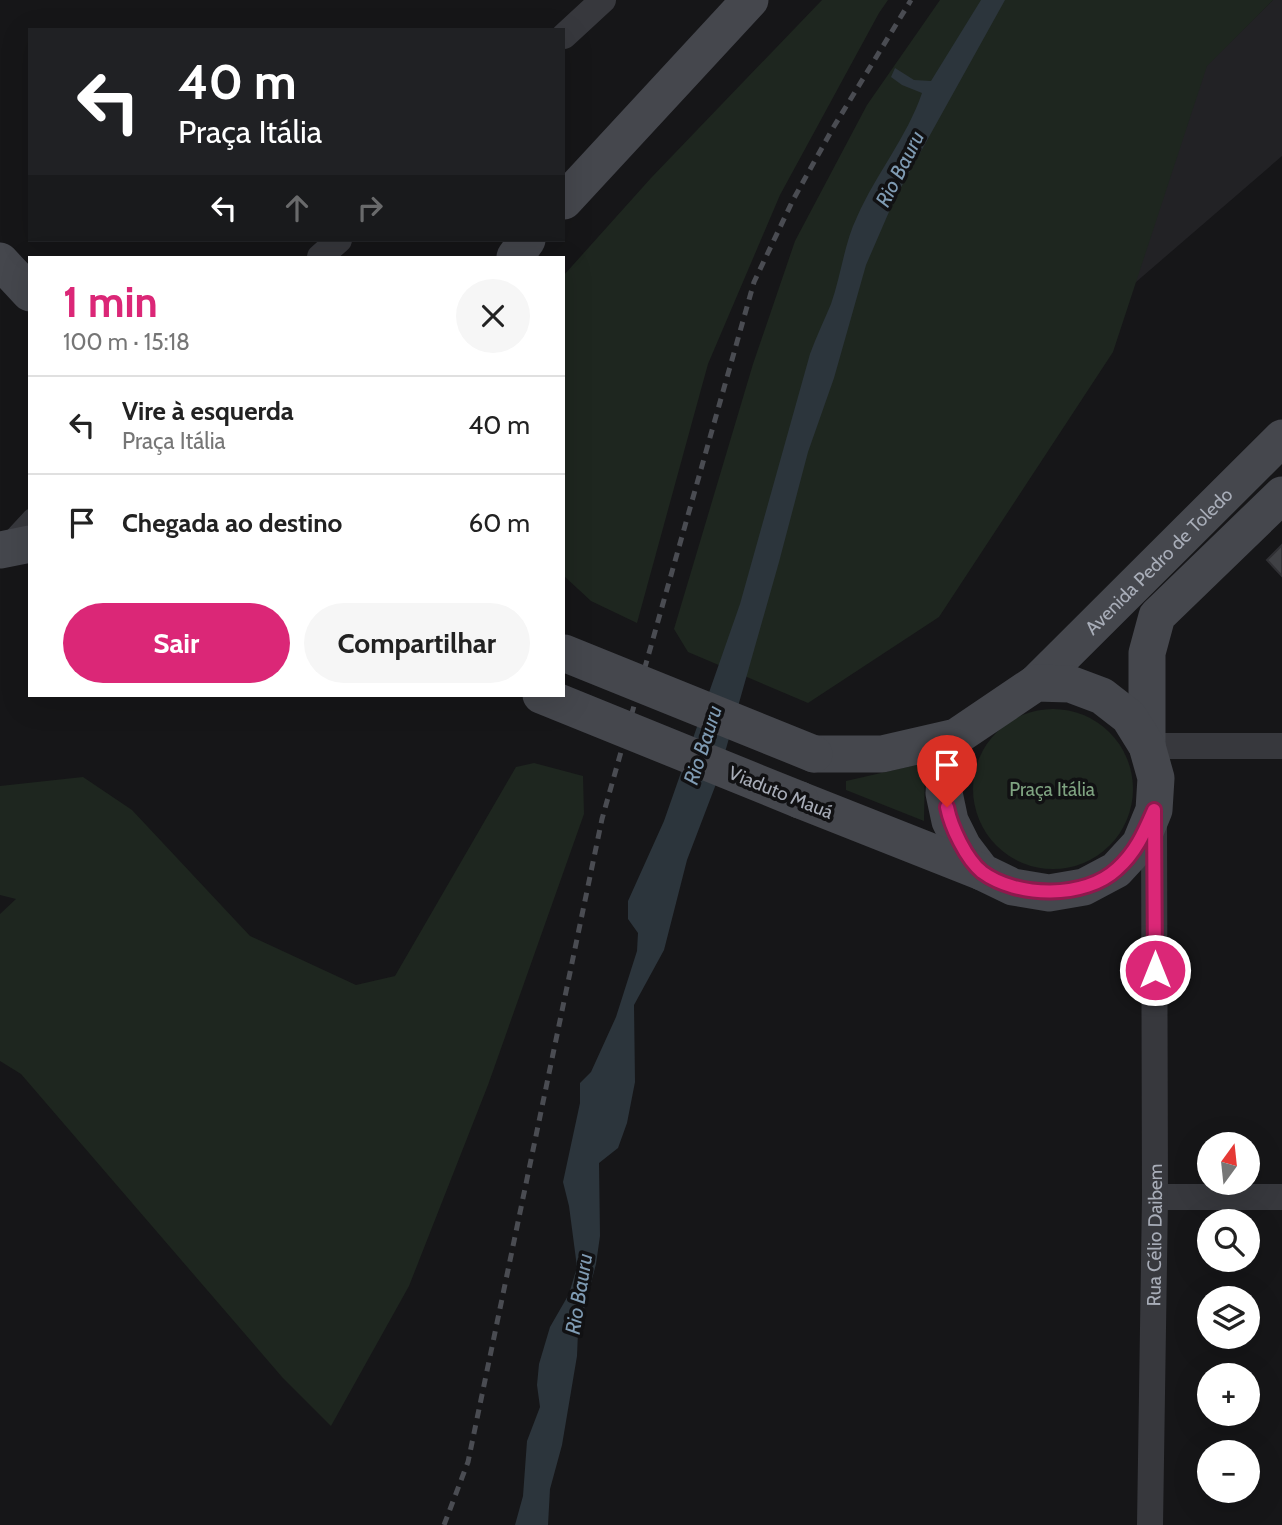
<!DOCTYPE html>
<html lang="pt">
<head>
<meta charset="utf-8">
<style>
	:root { --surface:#fff; --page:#f6f6f6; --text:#222; --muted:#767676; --line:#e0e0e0; --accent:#db2777 }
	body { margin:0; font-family:Cabin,sans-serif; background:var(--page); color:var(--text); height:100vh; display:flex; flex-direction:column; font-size:26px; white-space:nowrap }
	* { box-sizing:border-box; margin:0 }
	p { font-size:23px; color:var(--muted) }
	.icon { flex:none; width:38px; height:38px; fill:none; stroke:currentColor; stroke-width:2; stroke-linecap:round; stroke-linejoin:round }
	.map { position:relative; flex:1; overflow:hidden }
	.side { position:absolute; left:28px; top:256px; width:537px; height:441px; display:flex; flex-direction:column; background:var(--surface); border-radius:0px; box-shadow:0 7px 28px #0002 }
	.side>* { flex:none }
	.hud { position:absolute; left:28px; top:28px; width:537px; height:214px; border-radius:0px; box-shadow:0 7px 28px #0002; background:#202124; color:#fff; overflow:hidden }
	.needle { width:46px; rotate:15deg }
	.controls { position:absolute; left:1197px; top:1132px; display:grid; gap:14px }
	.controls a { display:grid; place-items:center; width:63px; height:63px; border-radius:50%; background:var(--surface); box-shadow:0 7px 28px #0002; font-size:35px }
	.pin { position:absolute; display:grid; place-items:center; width:60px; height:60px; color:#fff; margin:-72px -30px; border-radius:50% 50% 50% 0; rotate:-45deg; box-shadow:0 0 7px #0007 }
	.pin .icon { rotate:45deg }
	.me { position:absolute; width:77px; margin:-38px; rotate:0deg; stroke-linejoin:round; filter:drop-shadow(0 0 5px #0008) }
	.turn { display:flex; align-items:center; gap:24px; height:147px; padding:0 35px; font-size:32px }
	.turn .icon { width:91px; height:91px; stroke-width:2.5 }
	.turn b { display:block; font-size:49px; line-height:60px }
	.lanes { display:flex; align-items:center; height:66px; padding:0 35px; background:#0003; justify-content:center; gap:35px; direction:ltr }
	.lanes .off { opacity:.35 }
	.round { display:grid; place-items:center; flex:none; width:74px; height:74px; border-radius:37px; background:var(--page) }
	.overview { display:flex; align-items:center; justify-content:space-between; height:119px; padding:0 35px }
	h1 { font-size:42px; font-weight:800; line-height:52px; color:var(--accent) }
	.button { display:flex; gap:14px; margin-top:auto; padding:14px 35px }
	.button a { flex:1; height:80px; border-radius:42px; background:var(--accent); color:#fff; font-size:28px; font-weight:800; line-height:80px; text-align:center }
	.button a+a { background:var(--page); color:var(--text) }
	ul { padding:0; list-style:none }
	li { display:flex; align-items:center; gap:21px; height:98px; padding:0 35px; border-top:2px solid var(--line) }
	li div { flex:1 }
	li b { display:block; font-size:26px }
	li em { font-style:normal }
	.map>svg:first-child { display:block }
	.built { fill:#222225 }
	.green { fill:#1e261f }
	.water { fill:#2c353c }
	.building { fill:#404145; stroke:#303034; stroke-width:2 }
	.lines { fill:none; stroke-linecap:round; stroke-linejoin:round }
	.lane { stroke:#37383d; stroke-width:14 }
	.street { stroke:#37383d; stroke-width:26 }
	.secondary { stroke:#45474d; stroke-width:37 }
	.rail { stroke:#4a4c52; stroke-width:5; stroke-dasharray:9 7; stroke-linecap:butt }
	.secondary-bridge { stroke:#45474d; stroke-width:37 }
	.route-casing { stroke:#8e194d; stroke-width:18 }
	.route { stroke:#db2777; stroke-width:12 }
	.labels { text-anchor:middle; stroke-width:7; stroke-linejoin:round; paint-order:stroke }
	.street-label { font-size:19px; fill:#a8adb8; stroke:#111113 }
	.park-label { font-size:19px; fill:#7fa381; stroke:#111113 }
	.water-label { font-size:21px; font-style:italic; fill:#7f9bb3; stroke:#111113 }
</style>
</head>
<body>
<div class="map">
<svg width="1282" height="1525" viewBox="0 0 1282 1525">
	<rect width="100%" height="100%" fill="#161618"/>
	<polygon class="built" points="1273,0 1282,0 1282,156 1099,314 1032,238"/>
	<g class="green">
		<polygon points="822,0 888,0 879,13 780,195 708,364 637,623 591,601 564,576 564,275 651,178"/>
		<polygon points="940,0 1273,0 1207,66 1113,352 939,617 808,703 688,652 674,629 753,364 795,241 867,105"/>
		<circle cx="1053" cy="789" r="80"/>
		<polygon points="534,763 583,776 584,814 488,1085 409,1286 331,1426 282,1377 21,1074 0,1061 0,914 16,899 0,895 0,786 83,777 132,810 250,936 356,985 395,976 516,767"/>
		<polygon points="925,763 924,821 846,790 846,781"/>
	</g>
	<path class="water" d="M981,0H1005L895,198L866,265L834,378L808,452L779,562L716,784L687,860L664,950L634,1005L635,1082L627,1123L618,1148L599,1163L600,1236L596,1264L578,1332L577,1356L562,1445L550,1489L548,1525H515L523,1496L527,1441L540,1407L537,1385L539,1364L550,1327L569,1294L577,1267L569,1206L563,1182L580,1103V1083L591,1072L616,1017L637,951L638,933L628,919V901L664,821L740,604L810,354C816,337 824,321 831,304C841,276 844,244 857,217C876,174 907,137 922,93L902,85L891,77L895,68L914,80L931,81Z"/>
	<polygon class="building" points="1282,545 1282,576 1267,560"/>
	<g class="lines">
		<polyline class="lane" points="6,542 30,516"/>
		<g class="street">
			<polyline points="564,36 603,0"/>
			<polyline points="320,257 339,240"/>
			<polyline points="1147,746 1282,746"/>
			<polyline points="1155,1197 1282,1197"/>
			<path id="s1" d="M1150,1525L1155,1197L1154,820"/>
		</g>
		<g class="secondary">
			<polyline points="564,201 750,0"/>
			<polyline points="515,257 527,240"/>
			<polyline points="0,261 30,293"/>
			<polyline points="0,550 30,544"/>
			<path id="s2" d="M1036,683L1282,438"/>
			<polyline points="1147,746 1147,653 1157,616 1282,495"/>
			<polyline points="814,754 882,754 956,737 1036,683 1070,684 1102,696 1129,717 1147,746 1156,778 1154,810 1140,844 1116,870 1084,887 1049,893 1013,887 982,872 963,847 950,821 944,793 946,764 956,737"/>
			<polyline points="800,800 982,872"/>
		</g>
		<polyline class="rail" points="444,1525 468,1462 602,819 754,282 793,200 833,128 911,0"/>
		<g class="secondary-bridge">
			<polyline points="564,653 814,754"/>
			<polyline points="541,695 800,800"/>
		</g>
	</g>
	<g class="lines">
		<g class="route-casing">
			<path id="route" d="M947,807C951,827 966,859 982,872C1017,898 1085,899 1117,869C1136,852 1144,833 1154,810L1155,970"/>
		</g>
		<use href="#route" class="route"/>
	</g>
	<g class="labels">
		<g class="street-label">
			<text dy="7" stroke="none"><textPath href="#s2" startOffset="173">Avenida Pedro de Toledo</textPath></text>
			<text transform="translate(781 792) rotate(22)" y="7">Viaduto Mauá</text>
			<text dy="7" stroke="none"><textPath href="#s1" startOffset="290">Rua Célio Daibem</textPath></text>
		</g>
		<g class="park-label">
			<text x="1052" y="796">Praça Itália</text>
		</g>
		<g class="water-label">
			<text transform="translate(900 169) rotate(-63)" y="7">Rio Bauru</text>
			<text transform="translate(703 745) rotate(-72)" y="7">Rio Bauru</text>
			<text transform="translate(579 1294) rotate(-81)" y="7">Rio Bauru</text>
		</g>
	</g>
</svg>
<div class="controls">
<a><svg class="needle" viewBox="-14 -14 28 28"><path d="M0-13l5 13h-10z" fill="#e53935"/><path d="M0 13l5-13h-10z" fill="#767676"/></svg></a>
<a><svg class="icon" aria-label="search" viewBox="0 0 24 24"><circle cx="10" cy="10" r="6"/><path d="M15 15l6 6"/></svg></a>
<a><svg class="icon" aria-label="layers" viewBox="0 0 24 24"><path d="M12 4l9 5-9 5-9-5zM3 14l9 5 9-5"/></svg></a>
<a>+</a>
<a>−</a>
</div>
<div class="pin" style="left:947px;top:807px;background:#d93025"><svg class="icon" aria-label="arrive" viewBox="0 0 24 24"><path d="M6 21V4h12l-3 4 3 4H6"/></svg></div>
<svg class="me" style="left:1155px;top:970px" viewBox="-20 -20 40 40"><circle r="17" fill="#db2777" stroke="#fff" stroke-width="3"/><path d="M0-11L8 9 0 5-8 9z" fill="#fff"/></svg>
<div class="hud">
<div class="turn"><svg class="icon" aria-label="left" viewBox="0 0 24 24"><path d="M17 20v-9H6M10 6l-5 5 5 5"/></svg><div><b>40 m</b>Praça Itália</div></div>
<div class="lanes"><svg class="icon" aria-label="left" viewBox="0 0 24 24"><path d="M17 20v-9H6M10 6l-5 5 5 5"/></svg><svg class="icon off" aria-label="ahead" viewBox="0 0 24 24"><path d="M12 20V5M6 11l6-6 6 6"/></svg><svg class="icon off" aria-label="right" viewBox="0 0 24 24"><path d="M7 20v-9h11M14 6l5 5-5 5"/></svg></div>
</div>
<section class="side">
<div class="overview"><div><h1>1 min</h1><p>100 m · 15:18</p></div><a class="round"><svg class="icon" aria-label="close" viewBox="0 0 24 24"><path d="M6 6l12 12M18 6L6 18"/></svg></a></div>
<ul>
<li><svg class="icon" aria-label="left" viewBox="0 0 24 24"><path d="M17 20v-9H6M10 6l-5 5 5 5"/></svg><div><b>Vire à esquerda</b><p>Praça Itália</p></div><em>40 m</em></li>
<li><svg class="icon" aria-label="arrive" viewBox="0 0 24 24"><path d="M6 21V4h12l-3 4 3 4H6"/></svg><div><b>Chegada ao destino</b></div><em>60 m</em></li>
</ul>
<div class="button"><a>Sair</a><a>Compartilhar</a></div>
</section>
</div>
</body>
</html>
